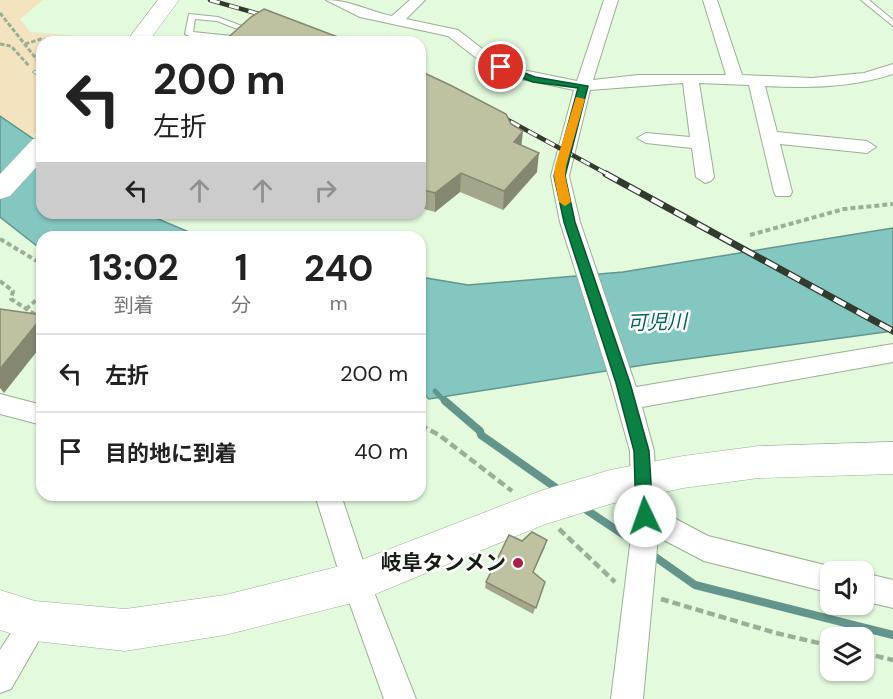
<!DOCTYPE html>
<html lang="ja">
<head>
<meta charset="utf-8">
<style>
	:root { --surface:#fff; --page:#f6f6f6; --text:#222; --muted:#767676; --line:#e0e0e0 }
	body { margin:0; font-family:"DM Sans","Noto Sans JP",sans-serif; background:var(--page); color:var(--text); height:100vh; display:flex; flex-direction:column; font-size:22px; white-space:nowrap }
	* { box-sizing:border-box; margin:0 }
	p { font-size:20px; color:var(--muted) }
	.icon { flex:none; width:33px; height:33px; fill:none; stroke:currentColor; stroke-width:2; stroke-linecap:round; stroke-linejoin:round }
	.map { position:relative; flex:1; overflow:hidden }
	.sheet { position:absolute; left:36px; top:231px; width:390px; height:270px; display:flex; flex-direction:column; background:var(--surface); border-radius:18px; box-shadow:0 2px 4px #0004 }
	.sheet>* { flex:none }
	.guide { position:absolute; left:36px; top:36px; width:390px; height:183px; border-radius:18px; box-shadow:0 2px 4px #0004; background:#fff; color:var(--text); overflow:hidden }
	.fabs { position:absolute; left:820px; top:561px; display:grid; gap:12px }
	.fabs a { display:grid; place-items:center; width:54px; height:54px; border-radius:12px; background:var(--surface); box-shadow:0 2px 4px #0004; font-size:30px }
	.pin { position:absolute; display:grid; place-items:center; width:51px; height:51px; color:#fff; margin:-26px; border:3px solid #fff; border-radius:50%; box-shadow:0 2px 6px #0007 }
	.me { position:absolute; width:66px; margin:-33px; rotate:357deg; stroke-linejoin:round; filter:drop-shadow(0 0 4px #0008) }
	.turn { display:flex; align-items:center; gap:21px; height:126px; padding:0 18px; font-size:27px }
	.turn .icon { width:78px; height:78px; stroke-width:2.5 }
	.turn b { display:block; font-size:42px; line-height:51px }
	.lanes { display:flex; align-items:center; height:57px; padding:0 18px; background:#0003; justify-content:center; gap:30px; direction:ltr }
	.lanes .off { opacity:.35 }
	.eta { display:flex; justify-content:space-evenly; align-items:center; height:102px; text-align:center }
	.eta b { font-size:36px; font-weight:700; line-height:42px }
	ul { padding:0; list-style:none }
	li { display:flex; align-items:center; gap:18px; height:78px; padding:0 18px; border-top:2px solid var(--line) }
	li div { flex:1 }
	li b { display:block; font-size:22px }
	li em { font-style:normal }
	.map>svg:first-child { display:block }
	.green { fill:#f3e3be }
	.water { fill:#84c7c1; stroke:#63958d; stroke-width:1.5 }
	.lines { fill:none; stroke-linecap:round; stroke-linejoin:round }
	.stream-far1 { stroke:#63958d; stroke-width:5 }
	.stream { stroke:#63958d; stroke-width:8 }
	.lane-casing { stroke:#9aaf93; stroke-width:2 }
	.street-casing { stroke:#9aaf93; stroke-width:2 }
	.secondary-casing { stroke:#9aaf93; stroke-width:1 }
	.primary-casing { stroke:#9aaf93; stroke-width:1 }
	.path-far2 { stroke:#9cae97; stroke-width:3; stroke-dasharray:4.5 2; stroke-linecap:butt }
	.path-far1 { stroke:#9cae97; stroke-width:4; stroke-dasharray:5 3; stroke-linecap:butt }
	.path { stroke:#9cae97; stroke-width:4.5; stroke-dasharray:8 4; stroke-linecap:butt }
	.lane { fill:#fff; fill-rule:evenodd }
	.street { fill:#fff; fill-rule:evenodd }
	.secondary { fill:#fff; fill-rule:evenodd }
	.primary { fill:#fff; fill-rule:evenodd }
	.rail-far1-casing { stroke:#313b2e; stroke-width:4.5 }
	.rail-casing { stroke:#313b2e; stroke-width:7 }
	.rail-far1 { stroke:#fff; stroke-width:3; stroke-dasharray:10; stroke-linecap:butt }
	.rail { stroke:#fff; stroke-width:4.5; stroke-dasharray:13; stroke-linecap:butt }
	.wall { fill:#a3a78a }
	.shaded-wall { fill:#858871 }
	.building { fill:#bec2a1; stroke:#858871; stroke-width:1.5 }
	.route { fill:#0b8043; stroke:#07532c; stroke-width:1.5 }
	.slow { fill:#f59e0b }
	.poi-dot { fill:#af1c47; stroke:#fff; stroke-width:2 }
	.labels { text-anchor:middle; stroke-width:5; stroke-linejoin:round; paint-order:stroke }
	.water-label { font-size:20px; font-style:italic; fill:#00645f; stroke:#fff }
	.near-poi-label { font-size:21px; font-weight:bold; fill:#171f14; stroke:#fff; text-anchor:end }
</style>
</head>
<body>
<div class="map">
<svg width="893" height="699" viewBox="0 0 893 699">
	<rect width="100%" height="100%" fill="#e3fadd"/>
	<polygon class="green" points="0,0 43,0 20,19 30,32 123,40 121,42 42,42 42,128 31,138 0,116"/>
	<g class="water">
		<polygon points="0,116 42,145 42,213 144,213 189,232 209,237 42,237 42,250 0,217"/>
		<polygon points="893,228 893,331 650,364 429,399 420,391 420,277 468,285 623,272"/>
	</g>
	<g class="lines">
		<polyline class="stream-far1" points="435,391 446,403"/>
		<g class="stream">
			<polyline points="445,401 480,431 481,435 559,490"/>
			<polyline points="582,507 636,543"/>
			<polyline points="651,554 695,585 893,635"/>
		</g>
		<g class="lane-casing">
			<g id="lane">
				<polygon points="861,0 869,0 893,20 893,26"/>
				<path d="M189,14L218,17L250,29L233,42L189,36L185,34ZM195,19L217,21L240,30L232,36L193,32Z"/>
			</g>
		</g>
		<g class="street-casing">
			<g id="street">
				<path d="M326,0C349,0 369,11 392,16L410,0H425L406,19L458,30L494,58L518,69L577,81L604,0H618L593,80L638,75H726L703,0H717L742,75L812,78L864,73L893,64V74C851,88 809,88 765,86L777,132L867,141L876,147L867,153L780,144L792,192L790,196H776L774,192L749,85L699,83L714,177L711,181L705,183L696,177L692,148L646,143L637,138L646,133L690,137L683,83L590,90L569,176L580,222L636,387L893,344V362L642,407L654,451L657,509L708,536L841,569L842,572H831V593L704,561L658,537L643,699H611L632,529L630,451L611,383L560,222L551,176L574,90L507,76L484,64L448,36L360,17Z"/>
				<polygon points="42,68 42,78 33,72"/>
				<polygon points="0,394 42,405 42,425 0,414"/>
				<polygon points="315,495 341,495 370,582 416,699 384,699 342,582"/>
				<polygon points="864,573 893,580 893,608 864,601"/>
				<polygon points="35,606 45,611 50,621 11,689 0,693 0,650 25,611"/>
			</g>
		</g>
		<g class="secondary-casing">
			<polygon id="secondary" points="893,442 893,474 759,478 683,488 610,504 543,525 356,602 225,635 125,651 35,641 0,630 0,590 35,601 125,609 225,595 356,562 540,491 610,470 683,456 759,446"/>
		</g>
		<g class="primary-casing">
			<g id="primary">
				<polygon points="158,0 179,0 148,42 126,42"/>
				<polygon points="42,137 42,161 10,196 0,199 0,174 33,139"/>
			</g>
		</g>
		<g class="path-far2">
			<polyline points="0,13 38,61"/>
			<polyline points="0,44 11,46 29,66"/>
			<polyline points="25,44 41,39 64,42"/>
		</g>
		<g class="path-far1">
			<polyline points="750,235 844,209 893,204"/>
			<polyline points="0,239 42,264"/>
			<polyline points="0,281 13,291 11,299 42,319"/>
			<polyline points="26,309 42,295"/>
		</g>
		<g class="path">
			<polyline points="420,425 439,435 512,491"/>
			<polyline points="559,529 615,582"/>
			<polyline points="661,599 776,633 831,646"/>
			<polyline points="864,653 893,660"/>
		</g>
		<use href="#lane" class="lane"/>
		<use href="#street" class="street"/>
		<use href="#secondary" class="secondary"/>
		<use href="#primary" class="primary"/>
		<g class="rail-far1-casing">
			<g id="rail-far1">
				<polyline points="210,0 273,18"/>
				<polyline points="493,112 609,175"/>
			</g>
		</g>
		<g class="rail-casing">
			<polyline id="rail" points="606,174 893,331"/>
		</g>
		<use href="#rail-far1" class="rail-far1"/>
		<use href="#rail" class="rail"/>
	</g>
	<g class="wall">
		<polygon points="420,71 537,172 503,210 460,192 435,212 420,208"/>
		<polygon points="522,541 545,547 533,573 545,582 533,614 485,588 486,582"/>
	</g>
	<g class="shaded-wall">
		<polygon points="523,131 521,150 514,142"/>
		<polygon points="539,153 537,172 503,210 504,191"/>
		<polygon points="461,173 460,192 435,212 435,193"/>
		<polygon points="42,317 42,345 4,393 0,388 0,369"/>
	</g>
	<g class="building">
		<polygon points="264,9 351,42 223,42 251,17"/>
		<polygon points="420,71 450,85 506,114 511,124 523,131 514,142 539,153 504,191 461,173 435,193 420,189"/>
		<polygon points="0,309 42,315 42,317 0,369"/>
		<polygon points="532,532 547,540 533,572 545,582 536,608 486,582 509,535 522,541"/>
	</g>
	<polygon class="route" points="501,64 535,77 588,86 565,176 575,222 630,383 649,451 653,516 650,521 645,524 639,521 636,516 634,451 616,383 564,222 554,176 578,88 533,82 497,69 496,67"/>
	<polygon class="slow" points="576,97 585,99 566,166 565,176 571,202 565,206 559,202 554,176 555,166"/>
	<circle class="poi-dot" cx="518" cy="563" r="6"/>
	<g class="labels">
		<g class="water-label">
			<text transform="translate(657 322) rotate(-2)" y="7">可児川</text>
		</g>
		<g class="near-poi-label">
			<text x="506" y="570">岐阜タンメン</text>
		</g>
	</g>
</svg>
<div class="fabs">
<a><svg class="icon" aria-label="sound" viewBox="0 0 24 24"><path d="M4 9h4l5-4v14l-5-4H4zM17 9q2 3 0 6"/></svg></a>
<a><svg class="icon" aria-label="layers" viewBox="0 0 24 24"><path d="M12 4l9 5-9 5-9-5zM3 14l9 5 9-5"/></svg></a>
</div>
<div class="pin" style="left:501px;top:67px;background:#d93025"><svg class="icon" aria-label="arrive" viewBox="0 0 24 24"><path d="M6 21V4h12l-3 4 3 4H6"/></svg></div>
<svg class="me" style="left:645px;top:516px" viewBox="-20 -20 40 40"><circle r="19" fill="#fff"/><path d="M0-13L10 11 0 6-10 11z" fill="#0b8043"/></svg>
<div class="guide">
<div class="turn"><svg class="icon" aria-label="left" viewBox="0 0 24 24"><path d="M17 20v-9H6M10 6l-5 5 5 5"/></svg><div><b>200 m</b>左折</div></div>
<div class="lanes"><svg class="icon" aria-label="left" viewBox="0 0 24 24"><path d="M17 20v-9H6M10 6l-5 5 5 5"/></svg><svg class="icon off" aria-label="ahead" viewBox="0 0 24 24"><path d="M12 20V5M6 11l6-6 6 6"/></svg><svg class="icon off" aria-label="ahead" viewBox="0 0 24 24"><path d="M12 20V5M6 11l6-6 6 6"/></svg><svg class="icon off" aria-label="right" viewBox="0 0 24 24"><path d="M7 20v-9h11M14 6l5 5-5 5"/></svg></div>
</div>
<section class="sheet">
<div class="eta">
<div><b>13:02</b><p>到着</p></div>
<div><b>1</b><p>分</p></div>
<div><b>240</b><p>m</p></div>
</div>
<ul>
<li><svg class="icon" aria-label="left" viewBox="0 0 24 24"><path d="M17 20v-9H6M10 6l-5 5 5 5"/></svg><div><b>左折</b></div><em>200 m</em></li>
<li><svg class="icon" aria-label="arrive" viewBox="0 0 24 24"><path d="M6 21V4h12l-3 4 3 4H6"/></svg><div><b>目的地に到着</b></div><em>40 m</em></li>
</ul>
</section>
</div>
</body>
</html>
